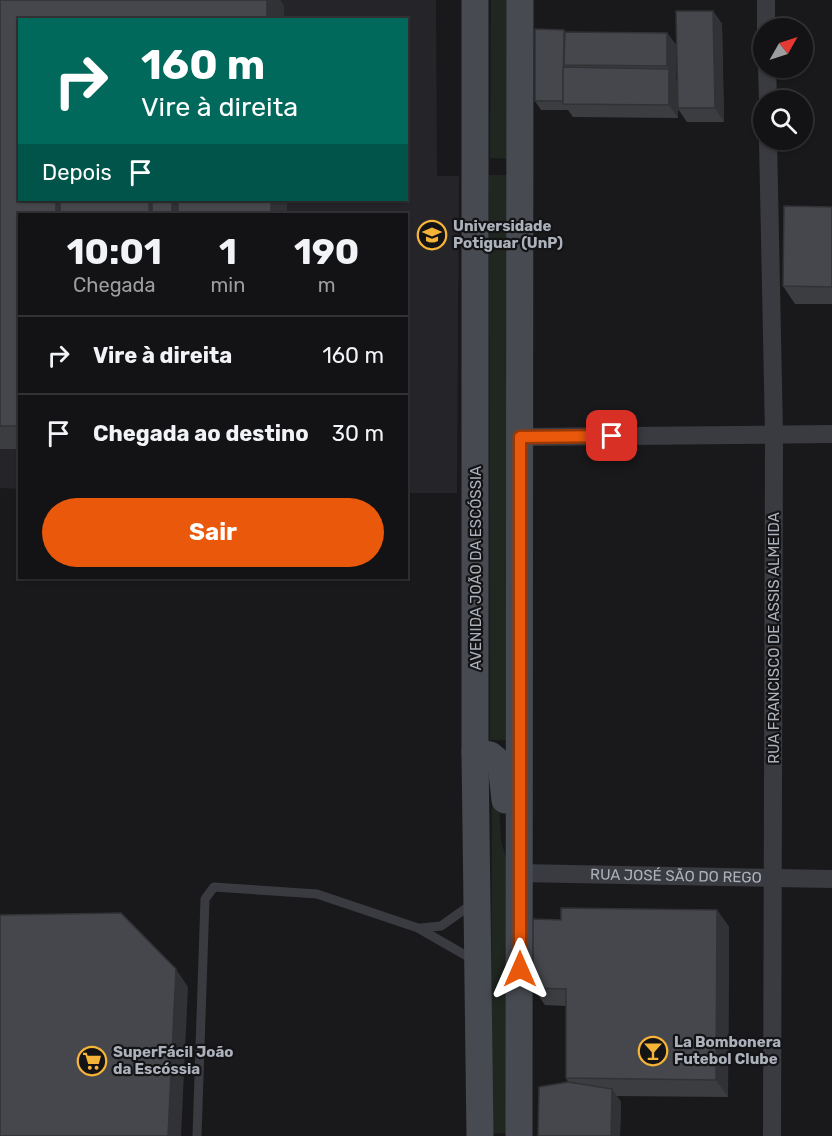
<!DOCTYPE html>
<html lang="pt">
<head>
<meta charset="utf-8">
<style>
	:root { --surface:#131315; --page:#202022; --text:#f1f3f6; --muted:#9d9ea0; --line:#323234; --accent:#ea580c }
	body { margin:0; font-family:Rubik,sans-serif; background:var(--page); color:var(--text); height:100vh; display:flex; flex-direction:column; font-size:22px; white-space:nowrap }
	* { box-sizing:border-box; margin:0 }
	p { font-size:20px; color:var(--muted) }
	.icon { flex:none; width:33px; height:33px; fill:none; stroke:currentColor; stroke-width:2; stroke-linecap:round; stroke-linejoin:round }
	.map { position:relative; flex:1; overflow:hidden }
	.drawer { position:absolute; left:18px; top:213px; width:390px; height:366px; display:flex; flex-direction:column; background:var(--surface); border-radius:0px; box-shadow:0 2px 4px #0004,0 0 0 2px var(--line) }
	.drawer>* { flex:none }
	.guide { position:absolute; left:18px; top:18px; width:390px; height:183px; border-radius:0px; box-shadow:0 2px 4px #0004,0 0 0 2px var(--line); background:#00695c; color:#fff; overflow:hidden }
	.needle { width:39px; rotate:51deg }
	.fabs { position:absolute; left:753px; top:18px; display:grid; gap:12px }
	.fabs a { display:grid; place-items:center; width:60px; height:60px; border-radius:50%; background:var(--surface); box-shadow:0 2px 4px #0004,0 0 0 2px var(--line); font-size:30px }
	.pin { position:absolute; display:grid; place-items:center; width:51px; height:51px; color:#fff; margin:-26px; border-radius:12px; box-shadow:0 3px 9px #0006 }
	.me { position:absolute; width:66px; margin:-33px; rotate:0deg; stroke-linejoin:round; filter:drop-shadow(0 0 4px #0008) }
	.turn { display:flex; align-items:center; gap:21px; height:126px; padding:0 24px; font-size:27px }
	.turn .icon { width:78px; height:78px; stroke-width:2.5 }
	.turn b { display:block; font-size:42px; line-height:51px }
	.then { display:flex; align-items:center; height:57px; padding:0 24px; background:#0003; gap:12px; font-size:22px }
	.eta { display:flex; justify-content:space-evenly; align-items:center; height:102px; text-align:center }
	.eta b { font-size:36px; font-weight:700; line-height:42px }
	.action { display:flex; gap:12px; margin-top:auto; padding:12px 24px }
	.action a { flex:1; height:69px; border-radius:36px; background:var(--accent); color:#fff; font-size:24px; font-weight:700; line-height:69px; text-align:center }
	ul { padding:0; list-style:none }
	li { display:flex; align-items:center; gap:18px; height:78px; padding:0 24px; border-top:2px solid var(--line) }
	li div { flex:1 }
	li b { display:block; font-size:22px }
	li em { font-style:normal }
	.map>svg:first-child { display:block }
	.built { fill:#252529; fill-rule:evenodd }
	.green { fill:#1f2720 }
	.lines { fill:none; stroke-linecap:round; stroke-linejoin:round }
	.lane { stroke:#3a3b41; stroke-width:9 }
	.street { stroke:#3a3b41; stroke-width:18 }
	.secondary { stroke:#484a51; stroke-width:27 }
	.wall { fill:#3c3d41 }
	.shaded-wall { fill:#313235 }
	.building { fill:#46474c; stroke:#313235; stroke-width:1.5 }
	.route-casing { stroke:#983908; stroke-width:15 }
	.route { stroke:#ea580c; stroke-width:10 }
	.labels { text-anchor:middle; stroke-width:4.5; stroke-linejoin:round; paint-order:stroke }
	.poi-label { font-size:15px; font-weight:bold; fill:#acb1bb; stroke:#141417; text-anchor:start }
	.street-label { font-size:15px; fill:#acb1bb; stroke:#141417 }
</style>
</head>
<body>
<div class="map">
<svg width="832" height="1136" viewBox="0 0 832 1136">
	<rect width="100%" height="100%" fill="#19191c"/>
	<path class="built" d="M0,0H436L437,176H459L457,493H407L406,214H20L19,489L0,488ZM20,20H406V200H20Z"/>
	<g class="green">
		<polygon points="491,0 509,0 510,159 490,158"/>
		<polygon points="489,175 510,175 508,740 490,740"/>
		<polygon points="492,772 497,774 501,841 510,871 507,1133 494,1134 491,1129"/>
	</g>
	<g class="lines">
		<g class="lane">
			<polyline points="421,928 441,926 472,904"/>
			<polyline points="197,1136 205,899 214,887 317,894 418,928 472,959"/>
		</g>
		<g class="street">
			<polyline points="766,0 766,28"/>
			<polyline points="767,68 768,100"/>
			<polyline points="768,140 774,434 772,1136"/>
			<polyline points="520,437 832,434"/>
			<path id="s1" d="M520,873L832,879"/>
		</g>
		<g class="secondary">
			<polyline points="475,0 475,752 480,1136"/>
			<polyline points="475,752 490,755 501,764 505,800"/>
			<polyline points="519,1136 520,0"/>
		</g>
	</g>
	<g class="wall">
		<polygon points="0,0 280,0 284,6 20,20 20,200 287,200 287,214 20,214 20,449 0,449"/>
		<polygon points="713,11 722,24 724,122 687,122 678,109 678,118 573,117 568,110 541,110 535,101 564,30 565,32 667,33 677,46 676,79 677,81"/>
		<polygon points="832,207 832,304 795,304 783,286"/>
		<polygon points="717,910 729,927 728,1097 617,1096 621,1102 620,1136 538,1136 568,1082 566,1078 566,1006 545,1005 533,988 561,920"/>
	</g>
	<g class="shaded-wall">
		<polygon points="267,0 280,0 284,6 284,20 267,20"/>
		<polygon points="713,11 722,24 724,122 715,108"/>
		<polygon points="667,33 677,46 676,79 678,82 678,118 669,105 669,69 667,66"/>
		<rect x="56" y="200" width="16" height="14"/>
		<rect x="149" y="200" width="12" height="14"/>
		<rect x="172" y="200" width="9" height="14"/>
		<rect x="271" y="200" width="16" height="14"/>
		<polygon points="717,910 729,927 728,1097 716,1080"/>
		<polygon points="176,969 188,987 181,1136 168,1136"/>
		<polygon points="612,1089 621,1102 620,1136 611,1136"/>
	</g>
	<g class="building">
		<polygon points="0,0 267,0 267,20 20,20 20,200 56,200 56,214 20,214 20,426 0,426"/>
		<polygon points="676,11 713,11 715,108 678,108"/>
		<polygon points="535,29 564,30 563,101 535,101"/>
		<polygon points="565,32 667,33 667,66 564,65"/>
		<polygon points="563,67 669,69 669,105 563,104"/>
		<rect x="60" y="200" width="89" height="14"/>
		<rect x="152" y="200" width="20" height="14"/>
		<rect x="178" y="200" width="93" height="14"/>
		<polygon points="784,206 832,207 832,287 783,286"/>
		<polygon points="561,908 717,910 716,1080 566,1078 566,989 533,988 533,919 561,920"/>
		<polygon points="121,913 176,969 168,1136 0,1136 0,915"/>
		<polygon points="568,1082 612,1089 611,1136 538,1136 539,1087"/>
	</g>
	<g class="lines">
		<g class="route-casing">
			<polyline id="route" points="520,969 520,437 612,436"/>
		</g>
		<use href="#route" class="route"/>
	</g>
	<defs>
		<g id="university-ring" transform="scale(1.5)"><circle r="9.5" fill="#141417" stroke="#f5b338" stroke-width="1.5"/><path d="M0-5L7-2L0 1L-7-2ZM-4 1L0 2.5L4 1V4Q0 6-4 4Z" fill="#f5b338"/></g>
		<g id="bar-ring" transform="scale(1.5)"><circle r="9.5" fill="#141417" stroke="#f5b338" stroke-width="1.5"/><path d="M-6-5H6L.8 .8V4.5H3.5V6h-7V4.5H-.8V.8Z" fill="#f5b338"/></g>
		<g id="supermarket-ring" transform="scale(1.5)"><circle r="9.5" fill="#141417" stroke="#f5b338" stroke-width="1.5"/><path d="M-6-5.5h2.5l.6 2H6L4.5 2H-2.5L-4.4-4H-6ZM-1.5 3.2a1.3 1.3 0 1 0 .1 0ZM3 3.2a1.3 1.3 0 1 0 .1 0Z" fill="#f5b338"/></g>
	</defs>
	<g fill-rule="evenodd">
		<use href="#university-ring" x="432" y="235"/>
		<use href="#bar-ring" x="653" y="1051"/>
		<use href="#supermarket-ring" x="92" y="1061"/>
	</g>
	<g class="labels">
		<g class="poi-label">
			<text x="453" y="231">Universidade<tspan x="453" dy="17">Potiguar (UnP)</tspan></text>
			<text x="674" y="1047">La Bombonera<tspan x="674" dy="17">Futebol Clube</tspan></text>
			<text x="113" y="1057">SuperFácil João<tspan x="113" dy="17">da Escóssia</tspan></text>
		</g>
		<g class="street-label">
			<text transform="translate(476 568) rotate(-90)" y="5">AVENIDA JOÃO DA ESCÓSSIA</text>
			<text transform="translate(774 638) rotate(-90)" y="5">RUA FRANCISCO DE ASSIS ALMEIDA</text>
			<text dy="5" stroke="none"><textPath href="#s1" startOffset="156">RUA JOSÉ SÃO DO REGO</textPath></text>
		</g>
	</g>
</svg>
<div class="fabs">
<a><svg class="needle" viewBox="-14 -14 28 28"><path d="M0-13l5 13h-10z" fill="#e53935"/><path d="M0 13l5-13h-10z" fill="#9d9ea0"/></svg></a>
<a><svg class="icon" aria-label="search" viewBox="0 0 24 24"><circle cx="10" cy="10" r="6"/><path d="M15 15l6 6"/></svg></a>
</div>
<div class="pin" style="left:612px;top:436px;background:#d93025"><svg class="icon" aria-label="arrive" viewBox="0 0 24 24"><path d="M6 21V4h12l-3 4 3 4H6"/></svg></div>
<svg class="me" style="left:520px;top:969px" viewBox="-20 -20 40 40"><path d="M0-17L14 15 0 8-14 15z" fill="#ea580c" stroke="#fff" stroke-width="4"/></svg>
<div class="guide">
<div class="turn"><svg class="icon" aria-label="right" viewBox="0 0 24 24"><path d="M7 20v-9h11M14 6l5 5-5 5"/></svg><div><b>160 m</b>Vire à direita</div></div>
<div class="then">Depois<svg class="icon" aria-label="arrive" viewBox="0 0 24 24"><path d="M6 21V4h12l-3 4 3 4H6"/></svg></div>
</div>
<section class="drawer">
<div class="eta">
<div><b>10:01</b><p>Chegada</p></div>
<div><b>1</b><p>min</p></div>
<div><b>190</b><p>m</p></div>
</div>
<ul>
<li><svg class="icon" aria-label="right" viewBox="0 0 24 24"><path d="M7 20v-9h11M14 6l5 5-5 5"/></svg><div><b>Vire à direita</b></div><em>160 m</em></li>
<li><svg class="icon" aria-label="arrive" viewBox="0 0 24 24"><path d="M6 21V4h12l-3 4 3 4H6"/></svg><div><b>Chegada ao destino</b></div><em>30 m</em></li>
</ul>
<div class="action"><a>Sair</a></div>
</section>
</div>
</body>
</html>
